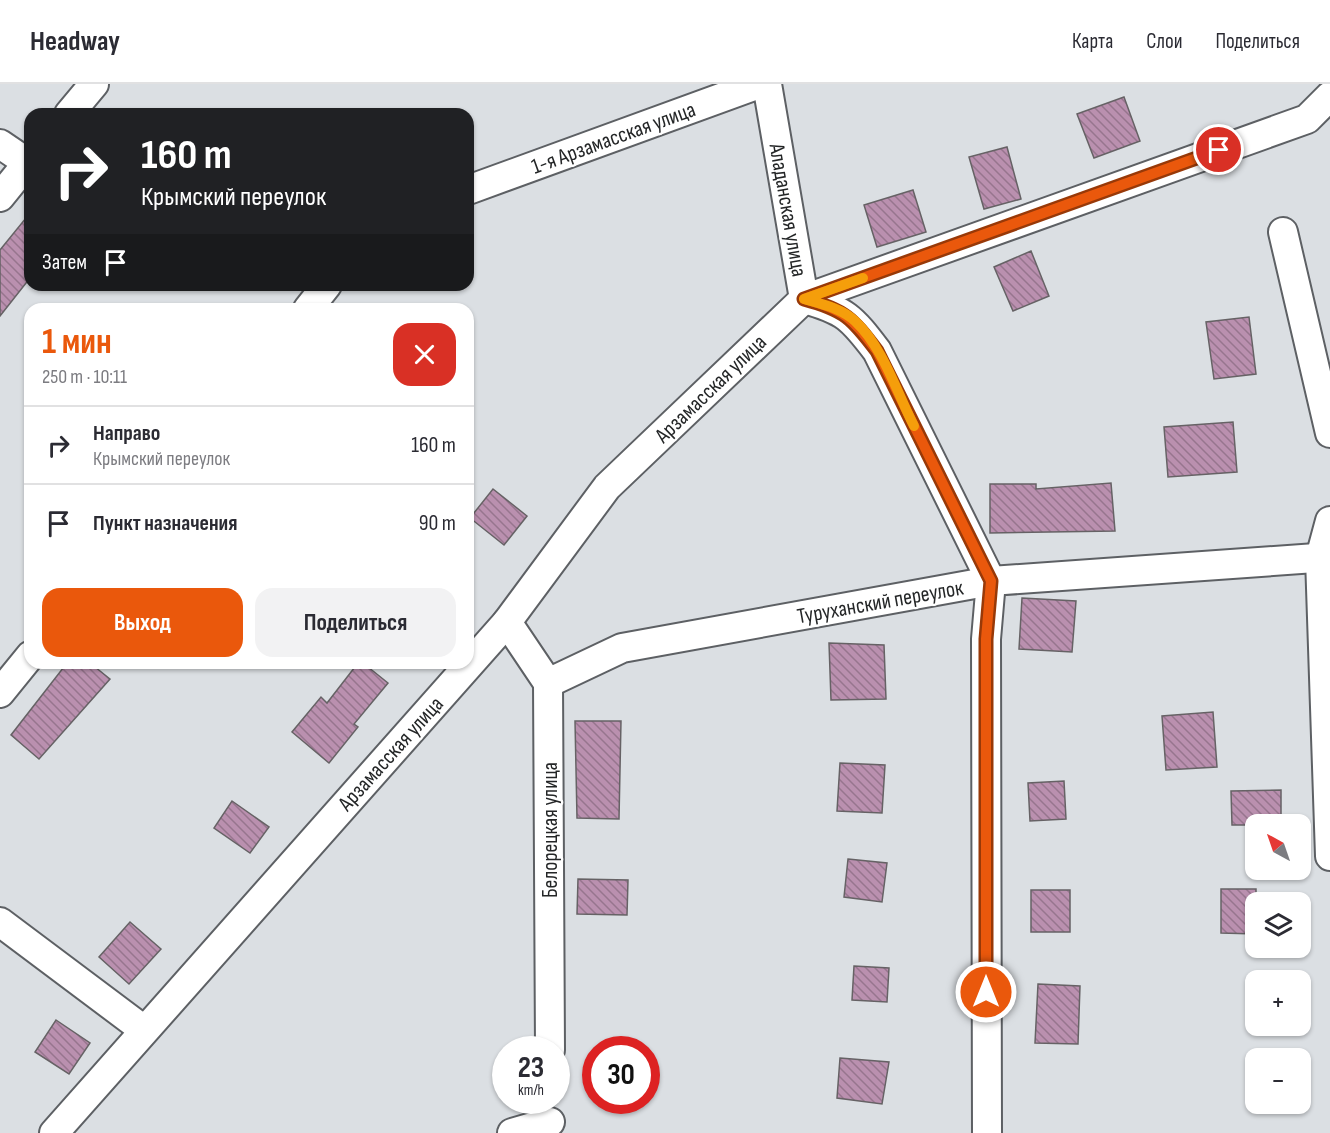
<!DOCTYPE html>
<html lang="ru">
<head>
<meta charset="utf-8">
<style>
	:root { --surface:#fff; --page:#f2f2f3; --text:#2b2b33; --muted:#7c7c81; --line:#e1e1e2; --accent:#ea580c }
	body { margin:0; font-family:"Sofia Sans Condensed",sans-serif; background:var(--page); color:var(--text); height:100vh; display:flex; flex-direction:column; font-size:22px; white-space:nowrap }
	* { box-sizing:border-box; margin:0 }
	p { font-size:20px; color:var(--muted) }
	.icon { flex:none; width:33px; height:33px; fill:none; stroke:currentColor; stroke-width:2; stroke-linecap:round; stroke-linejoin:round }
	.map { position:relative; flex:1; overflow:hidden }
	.side { position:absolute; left:24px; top:219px; width:450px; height:366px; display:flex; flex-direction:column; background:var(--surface); border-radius:18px; box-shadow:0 2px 4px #0004 }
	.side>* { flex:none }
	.guide { position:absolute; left:24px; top:24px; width:450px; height:183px; border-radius:18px; box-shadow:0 2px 4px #0004; background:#202124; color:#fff; overflow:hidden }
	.needle { width:39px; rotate:320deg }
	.fabs { position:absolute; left:1245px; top:730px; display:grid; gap:12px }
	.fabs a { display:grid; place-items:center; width:66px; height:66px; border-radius:12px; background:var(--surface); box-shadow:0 2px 4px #0004; font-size:30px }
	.speed { position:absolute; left:492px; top:952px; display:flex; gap:12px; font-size:30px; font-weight:700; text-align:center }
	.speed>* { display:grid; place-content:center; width:78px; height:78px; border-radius:50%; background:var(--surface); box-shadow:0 2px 4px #0004; line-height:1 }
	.speed small { font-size:15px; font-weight:400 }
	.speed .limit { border:9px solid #d22; background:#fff; color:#111 }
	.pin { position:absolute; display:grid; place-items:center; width:51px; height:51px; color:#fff; margin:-26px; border:3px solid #fff; border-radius:50%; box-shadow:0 2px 6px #0007 }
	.me { position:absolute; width:66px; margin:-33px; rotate:0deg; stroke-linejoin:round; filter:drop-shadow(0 0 4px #0008) }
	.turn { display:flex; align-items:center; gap:21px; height:126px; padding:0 18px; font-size:27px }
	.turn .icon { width:78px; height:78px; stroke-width:2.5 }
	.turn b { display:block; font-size:42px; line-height:51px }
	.then { display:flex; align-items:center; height:57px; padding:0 18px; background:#0003; gap:12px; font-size:22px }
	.round { display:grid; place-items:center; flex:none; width:63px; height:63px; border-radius:18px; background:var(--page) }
	.summary { display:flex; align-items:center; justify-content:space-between; height:102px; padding:0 18px }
	h1 { font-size:36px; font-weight:700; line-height:45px; color:var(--accent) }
	.primary-button { display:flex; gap:12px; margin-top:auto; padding:12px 18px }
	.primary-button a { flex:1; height:69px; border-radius:18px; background:var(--accent); color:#fff; font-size:24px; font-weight:700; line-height:69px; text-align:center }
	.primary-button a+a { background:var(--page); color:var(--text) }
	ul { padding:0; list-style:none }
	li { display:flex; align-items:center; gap:18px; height:78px; padding:0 18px; border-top:2px solid var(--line) }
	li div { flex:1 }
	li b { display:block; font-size:22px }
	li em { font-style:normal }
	header { display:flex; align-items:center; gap:36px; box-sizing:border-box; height:84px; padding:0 30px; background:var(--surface); border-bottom:2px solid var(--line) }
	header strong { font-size:28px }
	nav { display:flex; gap:33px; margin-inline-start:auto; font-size:21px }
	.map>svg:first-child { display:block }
	.building { fill:url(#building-back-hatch); stroke:#666265; stroke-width:1.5 }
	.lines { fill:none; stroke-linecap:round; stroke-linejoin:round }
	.minor-casing { stroke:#5d6064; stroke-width:32 }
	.minor { stroke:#fff; stroke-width:28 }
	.route-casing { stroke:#983908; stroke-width:15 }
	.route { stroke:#ea580c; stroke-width:10 }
	.slow { stroke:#f59e0b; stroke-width:10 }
	.labels { text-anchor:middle; stroke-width:4.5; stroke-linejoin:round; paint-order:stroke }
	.street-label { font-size:22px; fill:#242627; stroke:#fff }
</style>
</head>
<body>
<header>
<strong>Headway</strong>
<nav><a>Карта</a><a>Слои</a><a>Поделиться</a></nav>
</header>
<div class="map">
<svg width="1330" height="1049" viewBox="0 0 1330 1049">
	<defs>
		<pattern id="building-back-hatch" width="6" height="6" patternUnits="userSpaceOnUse" patternTransform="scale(1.5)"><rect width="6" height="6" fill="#ba90af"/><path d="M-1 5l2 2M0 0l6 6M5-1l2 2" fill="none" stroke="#97758e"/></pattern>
	</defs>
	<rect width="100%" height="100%" fill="#dbdfe3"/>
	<g class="building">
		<polygon points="1124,13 1140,57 1094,74 1077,30"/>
		<polygon points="1007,63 1021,115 984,125 969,73"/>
		<polygon points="913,106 926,148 877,163 864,121"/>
		<polygon points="30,129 30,194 0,232 0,166"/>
		<polygon points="1031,167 1049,212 1013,227 994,183"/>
		<polygon points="1249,233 1256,290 1214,295 1206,238"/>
		<polygon points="1233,338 1237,388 1168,393 1164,343"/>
		<polygon points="1111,399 1115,447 990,449 990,400 1036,400 1036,405"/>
		<polygon points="493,405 527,432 504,461 470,434"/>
		<polygon points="1022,514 1076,517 1072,568 1019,565"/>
		<polygon points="829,559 884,561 886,615 831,616"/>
		<polygon points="67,579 90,579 110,595 39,675 11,651"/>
		<polygon points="358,579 363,579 388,599 354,640 358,643 329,679 292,648 321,613 327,619"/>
		<polygon points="1213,628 1217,683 1166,686 1162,632"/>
		<polygon points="575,637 621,637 619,735 577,734"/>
		<polygon points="840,679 885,681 882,729 837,727"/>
		<polygon points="1064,697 1066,735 1030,737 1028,699"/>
		<polygon points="1281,706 1281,741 1232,741 1231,707"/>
		<polygon points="232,717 269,743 250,769 214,744"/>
		<polygon points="848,775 887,779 882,818 844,813"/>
		<polygon points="578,795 628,796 627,831 577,830"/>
		<polygon points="1221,805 1256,805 1256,850 1221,849"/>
		<rect x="1031" y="806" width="39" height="42"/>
		<polygon points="130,838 161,865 129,900 99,873"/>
		<polygon points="854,882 889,884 887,918 852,916"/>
		<polygon points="1038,900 1080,902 1078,960 1035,959"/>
		<polygon points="56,936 90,959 69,990 35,968"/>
		<polygon points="840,974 889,978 882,1020 837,1014"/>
	</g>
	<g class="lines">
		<g class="minor-casing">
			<g id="minor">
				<path d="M767,0L804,215C845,226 852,234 877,267L991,497L986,555L987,1049"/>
				<polyline points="69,30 94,0"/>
				<polyline points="0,60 28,79"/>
				<polyline points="468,106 759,0"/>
				<polyline points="0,113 30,76"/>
				<polyline points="1283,148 1330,349"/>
				<polyline points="308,225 327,201"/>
				<polyline points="1330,437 1320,474 1330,772"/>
				<polyline points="507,538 548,599 550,966"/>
				<polyline points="548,599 622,564 991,497 1330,473"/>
				<polyline points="0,609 30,572"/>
				<polyline points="0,838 144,946"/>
				<polyline points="54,1049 507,538 607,403 804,215 1307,35 1330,12"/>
				<polyline points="512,1049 550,1038"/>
			</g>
		</g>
		<use href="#minor" class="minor"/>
	</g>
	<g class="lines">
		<g class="route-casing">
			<path id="route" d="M986,908V555L991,497L877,267C852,234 845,226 804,215L1219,66"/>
		</g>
		<use href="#route" class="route"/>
		<path class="slow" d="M863,194L804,215C821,220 841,224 855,237C883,263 897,309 914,342"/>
	</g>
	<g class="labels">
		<g class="street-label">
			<text transform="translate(613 53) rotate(-20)" y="8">1-я Арзамасская улица</text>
			<text transform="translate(789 126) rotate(80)" y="8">Аладанская улица</text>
			<text transform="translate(710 304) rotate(-44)" y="8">Арзамасская улица</text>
			<text transform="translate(880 517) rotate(-10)" y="8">Туруханский переулок</text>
			<text transform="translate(390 669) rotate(-48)" y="8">Арзамасская улица</text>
			<text transform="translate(549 746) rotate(-90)" y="8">Белорецкая улица</text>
		</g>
	</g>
</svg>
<div class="fabs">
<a><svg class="needle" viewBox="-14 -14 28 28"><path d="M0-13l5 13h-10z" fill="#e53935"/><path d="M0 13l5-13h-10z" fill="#7c7c81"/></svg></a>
<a><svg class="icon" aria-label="layers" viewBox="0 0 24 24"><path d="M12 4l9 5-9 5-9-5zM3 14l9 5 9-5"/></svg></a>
<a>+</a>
<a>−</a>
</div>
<div class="speed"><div>23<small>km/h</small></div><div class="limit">30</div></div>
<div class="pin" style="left:1219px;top:66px;background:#d93025"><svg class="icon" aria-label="arrive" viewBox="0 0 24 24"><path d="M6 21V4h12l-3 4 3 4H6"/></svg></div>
<svg class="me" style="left:986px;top:908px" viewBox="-20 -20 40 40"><circle r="17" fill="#ea580c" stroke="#fff" stroke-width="3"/><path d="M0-11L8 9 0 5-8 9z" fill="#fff"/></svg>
<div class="guide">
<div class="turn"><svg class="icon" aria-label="right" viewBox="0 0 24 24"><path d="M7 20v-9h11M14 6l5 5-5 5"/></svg><div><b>160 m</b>Крымский переулок</div></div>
<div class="then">Затем<svg class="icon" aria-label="arrive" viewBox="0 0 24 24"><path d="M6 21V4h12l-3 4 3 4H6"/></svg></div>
</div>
<section class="side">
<div class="summary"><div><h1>1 мин</h1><p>250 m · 10:11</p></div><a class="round" style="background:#d93025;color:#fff"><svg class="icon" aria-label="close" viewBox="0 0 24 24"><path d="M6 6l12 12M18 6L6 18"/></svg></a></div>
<ul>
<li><svg class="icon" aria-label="right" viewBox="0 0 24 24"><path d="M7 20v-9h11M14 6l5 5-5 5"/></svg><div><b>Направо</b><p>Крымский переулок</p></div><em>160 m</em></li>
<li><svg class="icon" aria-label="arrive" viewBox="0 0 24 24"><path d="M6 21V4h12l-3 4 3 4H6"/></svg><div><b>Пункт назначения</b></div><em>90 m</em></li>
</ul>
<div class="primary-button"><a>Выход</a><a>Поделиться</a></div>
</section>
</div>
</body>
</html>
